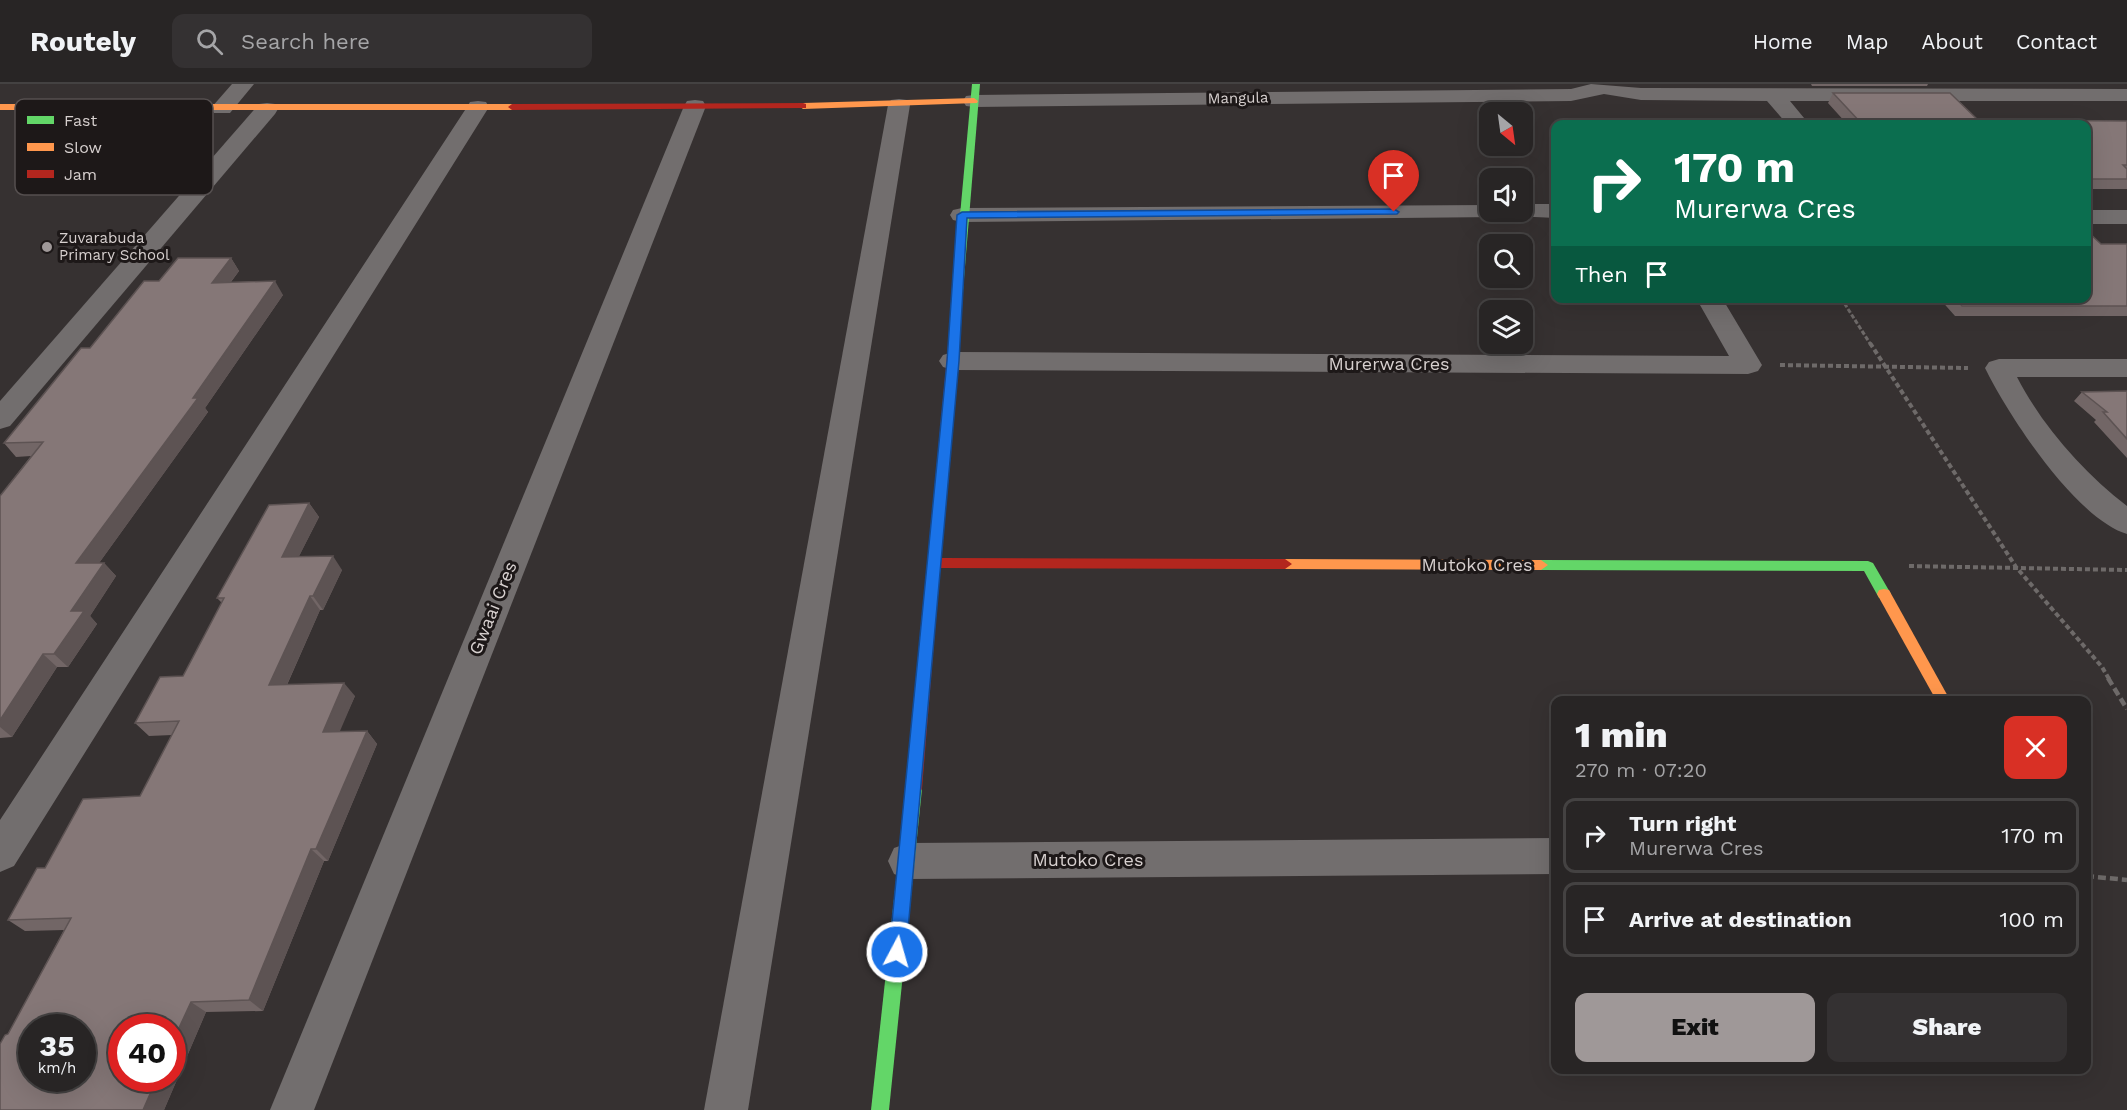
<!DOCTYPE html>
<html lang="en">
<head>
<meta charset="utf-8">
<style>
	:root { --surface:#282525; --page:#343132; --text:#f1f3f6; --muted:#a5a5a7; --line:#444242; --accent:#9f9898 }
	body { margin:0; font-family:"Work Sans",sans-serif; background:var(--page); color:var(--text); height:100vh; display:flex; flex-direction:column; font-size:22px; white-space:nowrap }
	* { box-sizing:border-box; margin:0 }
	p { font-size:20px; color:var(--muted) }
	.icon { flex:none; width:33px; height:33px; fill:none; stroke:currentColor; stroke-width:2; stroke-linecap:round; stroke-linejoin:round }
	.map { position:relative; flex:1; overflow:hidden }
	.details { position:absolute; left:1551px; top:612px; width:540px; height:378px; display:flex; flex-direction:column; background:var(--surface); border-radius:12px; box-shadow:0 6px 24px #0002,0 0 0 2px var(--line) }
	.details>* { flex:none }
	.hud { position:absolute; left:1551px; top:36px; width:540px; height:183px; border-radius:12px; box-shadow:0 6px 24px #0002,0 0 0 2px var(--line); background:#0b6e4f; color:#fff; overflow:hidden }
	.needle { width:39px; rotate:151deg }
	.tools { position:absolute; left:1479px; top:18px; display:grid; gap:12px }
	.tools a { display:grid; place-items:center; width:54px; height:54px; border-radius:12px; background:var(--surface); box-shadow:0 6px 24px #0002,0 0 0 2px var(--line); font-size:30px }
	.speed { position:absolute; left:18px; top:930px; display:flex; gap:12px; font-size:30px; font-weight:700; text-align:center }
	.speed>* { display:grid; place-content:center; width:78px; height:78px; border-radius:50%; background:var(--surface); box-shadow:0 6px 24px #0002,0 0 0 2px var(--line); line-height:1 }
	.speed small { font-size:15px; font-weight:400 }
	.speed .limit { border:9px solid #d22; background:#fff; color:#111 }
	.pin { position:absolute; display:grid; place-items:center; width:51px; height:51px; color:#fff; margin:-62px -26px; border-radius:50% 50% 50% 0; rotate:-45deg; box-shadow:0 0 6px #0007 }
	.pin .icon { rotate:45deg }
	.me { position:absolute; width:66px; margin:-33px; rotate:6deg; stroke-linejoin:round; filter:drop-shadow(0 0 4px #0008) }
	.turn { display:flex; align-items:center; gap:21px; height:126px; padding:0 24px; font-size:27px }
	.turn .icon { width:78px; height:78px; stroke-width:2.5 }
	.turn b { display:block; font-size:42px; line-height:51px }
	.then { display:flex; align-items:center; height:57px; padding:0 24px; background:#0003; gap:12px; font-size:22px }
	.round { display:grid; place-items:center; flex:none; width:63px; height:63px; border-radius:12px; background:var(--page) }
	.headline { display:flex; align-items:center; justify-content:space-between; height:102px; padding:0 24px }
	h1 { font-size:36px; font-weight:800; line-height:45px }
	.action { display:flex; gap:12px; margin-top:auto; padding:12px 24px }
	.action a { flex:1; height:69px; border-radius:12px; background:var(--accent); color:#111; font-size:24px; font-weight:800; line-height:69px; text-align:center }
	.action a+a { background:var(--page); color:var(--text) }
	ul { padding:0; list-style:none }
	li { display:flex; align-items:center; gap:18px; height:75px; margin:0 12px 9px; padding:0 12px; border:3px solid var(--line); border-radius:12px }
	li div { flex:1 }
	li b { display:block; font-size:22px }
	li em { font-style:normal }
	header { display:flex; align-items:center; gap:36px; box-sizing:border-box; height:84px; padding:0 30px; background:var(--surface); border-bottom:2px solid var(--line) }
	header strong { font-size:28px }
	nav { display:flex; gap:33px; margin-inline-start:auto; font-size:21px }
	.search { width:420px; height:54px; background:var(--page); display:flex; align-items:center; gap:15px; box-sizing:border-box; padding:0 21px; border-radius:12px; color:var(--muted); font-size:22px }
	.map>svg:first-child { display:block }
	.lines { fill:none; stroke-linecap:round; stroke-linejoin:round }
	.path-far2 { stroke:#6e6a69; stroke-width:3; stroke-dasharray:4.5 2; stroke-linecap:butt }
	.path-far1 { stroke:#6e6a69; stroke-width:4; stroke-dasharray:5 3; stroke-linecap:butt }
	.path { stroke:#6e6a69; stroke-width:4.5; stroke-dasharray:8 4; stroke-linecap:butt }
	.street { fill:#726e6e; fill-rule:evenodd }
	.fast { fill:#63d668; fill-rule:evenodd }
	.slow { fill:#ff974d; fill-rule:evenodd }
	.jam { fill:#b3261e; fill-rule:evenodd }
	.wall { fill:#726666 }
	.shaded-wall { fill:#5d5353 }
	.building { fill:#857777; stroke:#5d5353; stroke-width:1.5; fill-rule:evenodd }
	.route { fill:#1a73e8; stroke:#114b97; stroke-width:1.5 }
	.poi-dot { fill:#9f9898; stroke:#1d1818; stroke-width:2 }
	.labels { text-anchor:middle; stroke-width:6; stroke-linejoin:round; paint-order:stroke }
	.far-street-label { font-size:15px; fill:#d7d0cf; stroke:#1d1818 }
	.far-poi-label { font-size:15px; fill:#d7d0cf; stroke:#1d1818; text-anchor:start }
	.street-label { font-size:18px; fill:#d7d0cf; stroke:#1d1818 }
	.key { fill:#1d1818; stroke:#554f4f; stroke-width:1.5 }
	.key-label { font-size:16px; fill:#d7d0cf }
</style>
</head>
<body>
<header>
<strong>Routely</strong>
<div class="search"><svg class="icon" aria-label="search" viewBox="0 0 24 24"><circle cx="10" cy="10" r="6"/><path d="M15 15l6 6"/></svg>Search here</div>
<nav><a>Home</a><a>Map</a><a>About</a><a>Contact</a></nav>
</header>
<div class="map">
<svg width="2127" height="1026" viewBox="0 0 2127 1026">
	<rect width="100%" height="100%" fill="#363131"/>
	<g class="lines">
		<polyline class="path-far2" points="1841,214 1871,261"/>
		<g class="path-far1">
			<polyline points="1870,259 2016,483 2102,583 2109,595"/>
			<polyline points="1780,281 1968,284"/>
			<polyline points="1909,482 2127,486"/>
		</g>
		<g class="path">
			<polyline points="2108,594 2127,625"/>
			<polyline points="2086,792 2127,796"/>
		</g>
		<g class="street">
			<polygon points="232,0 254,0 230,29 214,29 211,24"/>
			<polygon points="1591,0 1641,4 2127,5 2127,17 1790,17 1809,40 1787,40 1767,17 1641,16 1604,10 1571,17 974,23 966,22 963,17 966,12 974,11 1571,5"/>
			<polygon points="899,15 907,16 910,21 748,1026 704,1026 888,21 891,16"/>
			<polygon points="695,16 703,17 706,22 314,1026 270,1026 684,22 687,17"/>
			<polygon points="478,17 486,18 489,23 14,782 0,788 0,736 467,23 470,18"/>
			<polygon points="267,19 275,20 278,25 275,30 10,342 0,345 0,317 259,20"/>
			<polygon points="1522,120 1556,120 1556,134 1514,132 1510,128 1522,128"/>
			<polygon points="1490,121 1490,128 1502,128 1498,133 962,138 953,136 950,131 953,126 962,124"/>
			<rect x="2086" y="126" width="41" height="14"/>
			<polygon points="1696,214 1722,214 1762,281 1758,287 1748,290 953,286 943,283 939,277 943,271 953,268 1729,272"/>
			<path d="M1999,275H2127V293H2017C2043,343 2083,388 2127,422V450C2076,435 2008,331 1985,284L1989,278Z"/>
			<polygon points="1556,754 1556,790 908,795 894,790 888,777 894,764 908,759"/>
		</g>
		<g class="fast">
			<polygon points="972,0 980,0 962,219 957,222 952,219"/>
			<polygon points="1541,476 1868,477 1873,479 1891,510 1889,514 1879,514 1864,487 1541,486 1534,481"/>
			<polygon points="914,698 919,700 922,705 889,1026 871,1026 906,705 909,700"/>
		</g>
		<g class="slow">
			<polygon points="974,14 978,17 977,19 803,25 799,22 803,19"/>
			<polygon points="0,20 512,20 516,23 512,26 0,26"/>
			<polygon points="1285,475 1541,476 1548,481 1541,486 1285,485 1278,480"/>
			<polygon points="1884,505 1889,506 1950,616 1936,616 1877,510 1879,506"/>
		</g>
		<g class="jam">
			<polygon points="803,19 806,20 806,24 512,26 508,23 512,20"/>
			<polygon points="957,216 962,219 941,474 1285,475 1292,480 1285,485 940,484 922,705 919,710 914,712 909,710 906,705 952,219"/>
		</g>
	</g>
	<g class="wall">
		<polygon points="1811,0 1928,0 1927,2 1812,2"/>
		<polygon points="1833,9 1978,36 2127,37 2127,105 2086,105 2086,40 1847,40 1828,19"/>
		<polygon points="2101,160 2127,160 2127,232 1955,232 1939,214 2086,214"/>
		<polygon points="231,174 239,187 231,198 283,211 205,324 208,328 99,479 104,479 116,492 90,532 97,540 68,583 57,583 12,653 0,654 0,412 31,372 16,373 4,359 90,264 159,197"/>
		<polygon points="2127,307 2127,374 2094,338 2096,336 2074,317 2082,308"/>
		<polygon points="309,419 319,433 299,472 342,486 323,526 320,526 287,601 355,612 339,647 367,647 377,660 328,777 324,777 263,927 206,928 164,1026 0,1026 8,950 64,846 25,847 8,836 45,784 140,712 172,651 149,652 135,639 183,592 222,519 217,514"/>
	</g>
	<g class="shaded-wall">
		<polygon points="231,174 239,187 220,212 212,199"/>
		<polygon points="275,197 283,211 205,324 208,328 89,493 76,479"/>
		<polygon points="309,419 319,433 292,486 282,473"/>
		<polygon points="333,472 342,486 323,526 313,512"/>
		<polygon points="104,479 116,492 90,532 97,540 68,583 54,570 71,527"/>
		<polygon points="310,512 320,526 281,614 269,601"/>
		<polygon points="43,570 57,583 12,653 0,643 0,636"/>
		<polygon points="344,599 355,612 334,661 323,648"/>
		<polygon points="367,647 377,660 328,777 316,765"/>
		<polygon points="311,765 324,777 263,927 249,916"/>
		<polygon points="191,918 206,928 164,1026 143,1026 157,994 172,994 172,959"/>
	</g>
	<g class="building">
		<polygon points="1833,9 1950,9 1978,36 2127,37 2127,81 2123,81 2127,85 2127,95 2086,95 2086,40 1862,40"/>
		<polygon points="2086,146 2101,160 2127,160 2127,222 1962,222 1956,214 2086,214"/>
		<polygon points="178,174 231,174 212,199 275,197 193,314 198,314 76,479 104,479 71,527 84,527 54,570 43,570 0,636 0,412 43,358 4,359 81,264 90,264 144,197 159,197"/>
		<polygon points="2127,307 2127,355 2103,328 2107,328 2082,308"/>
		<path d="M309,419L282,473L333,472L313,512H310L269,601L344,599L323,648L367,647L316,765H311L249,916L191,918L172,959V944H122V994H157L143,1026H0V960L5,951L8,950L71,834L8,836L37,784H45L83,715L140,712L179,637L135,639L160,593L183,592L224,514H217L269,421ZM32,944H82V994H32Z"/>
	</g>
	<polygon class="route" points="1394,125 1399,128 1397,130 967,134 959,277 906,868 903,874 897,876 891,874 889,868 947,277 957,131 962,128"/>
	<circle class="poi-dot" cx="47" cy="163" r="6"/>
	<g class="labels">
		<g class="far-street-label">
			<text transform="translate(1238 14) rotate(-1)" y="5">Mangula</text>
		</g>
		<g class="far-poi-label">
			<text x="59" y="159">Zuvarabuda<tspan x="59" dy="17">Primary School</tspan></text>
		</g>
		<g class="street-label">
			<text x="1389" y="286">Murerwa Cres</text>
			<text x="1477" y="487">Mutoko Cres</text>
			<text transform="translate(493 524) rotate(-68)" y="6">Gwaai Cres</text>
			<text x="1088" y="782">Mutoko Cres</text>
		</g>
	</g>
	<rect x="15" y="15" width="198" height="96" rx="9" class="key"/>
	<rect x="27" y="32" width="27" height="8" fill="#63d668"/>
	<rect x="27" y="59" width="27" height="8" fill="#ff974d"/>
	<rect x="27" y="86" width="27" height="8" fill="#b3261e"/>
	<g class="key-label">
		<text x="64" y="42">Fast</text>
		<text x="64" y="69">Slow</text>
		<text x="64" y="96">Jam</text>
	</g>
</svg>
<div class="tools">
<a><svg class="needle" viewBox="-14 -14 28 28"><path d="M0-13l5 13h-10z" fill="#e53935"/><path d="M0 13l5-13h-10z" fill="#a5a5a7"/></svg></a>
<a><svg class="icon" aria-label="sound" viewBox="0 0 24 24"><path d="M4 9h4l5-4v14l-5-4H4zM17 9q2 3 0 6"/></svg></a>
<a><svg class="icon" aria-label="search" viewBox="0 0 24 24"><circle cx="10" cy="10" r="6"/><path d="M15 15l6 6"/></svg></a>
<a><svg class="icon" aria-label="layers" viewBox="0 0 24 24"><path d="M12 4l9 5-9 5-9-5zM3 14l9 5 9-5"/></svg></a>
</div>
<div class="speed"><div>35<small>km/h</small></div><div class="limit">40</div></div>
<div class="pin" style="left:1394px;top:128px;background:#d93025"><svg class="icon" aria-label="arrive" viewBox="0 0 24 24"><path d="M6 21V4h12l-3 4 3 4H6"/></svg></div>
<svg class="me" style="left:897px;top:868px" viewBox="-20 -20 40 40"><circle r="17" fill="#1a73e8" stroke="#fff" stroke-width="3"/><path d="M0-11L8 9 0 5-8 9z" fill="#fff"/></svg>
<div class="hud">
<div class="turn"><svg class="icon" aria-label="right" viewBox="0 0 24 24"><path d="M7 20v-9h11M14 6l5 5-5 5"/></svg><div><b>170 m</b>Murerwa Cres</div></div>
<div class="then">Then<svg class="icon" aria-label="arrive" viewBox="0 0 24 24"><path d="M6 21V4h12l-3 4 3 4H6"/></svg></div>
</div>
<section class="details">
<div class="headline"><div><h1>1 min</h1><p>270 m · 07:20</p></div><a class="round" style="background:#d93025;color:#fff"><svg class="icon" aria-label="close" viewBox="0 0 24 24"><path d="M6 6l12 12M18 6L6 18"/></svg></a></div>
<ul>
<li><svg class="icon" aria-label="right" viewBox="0 0 24 24"><path d="M7 20v-9h11M14 6l5 5-5 5"/></svg><div><b>Turn right</b><p>Murerwa Cres</p></div><em>170 m</em></li>
<li><svg class="icon" aria-label="arrive" viewBox="0 0 24 24"><path d="M6 21V4h12l-3 4 3 4H6"/></svg><div><b>Arrive at destination</b></div><em>100 m</em></li>
</ul>
<div class="action"><a>Exit</a><a>Share</a></div>
</section>
</div>
</body>
</html>
